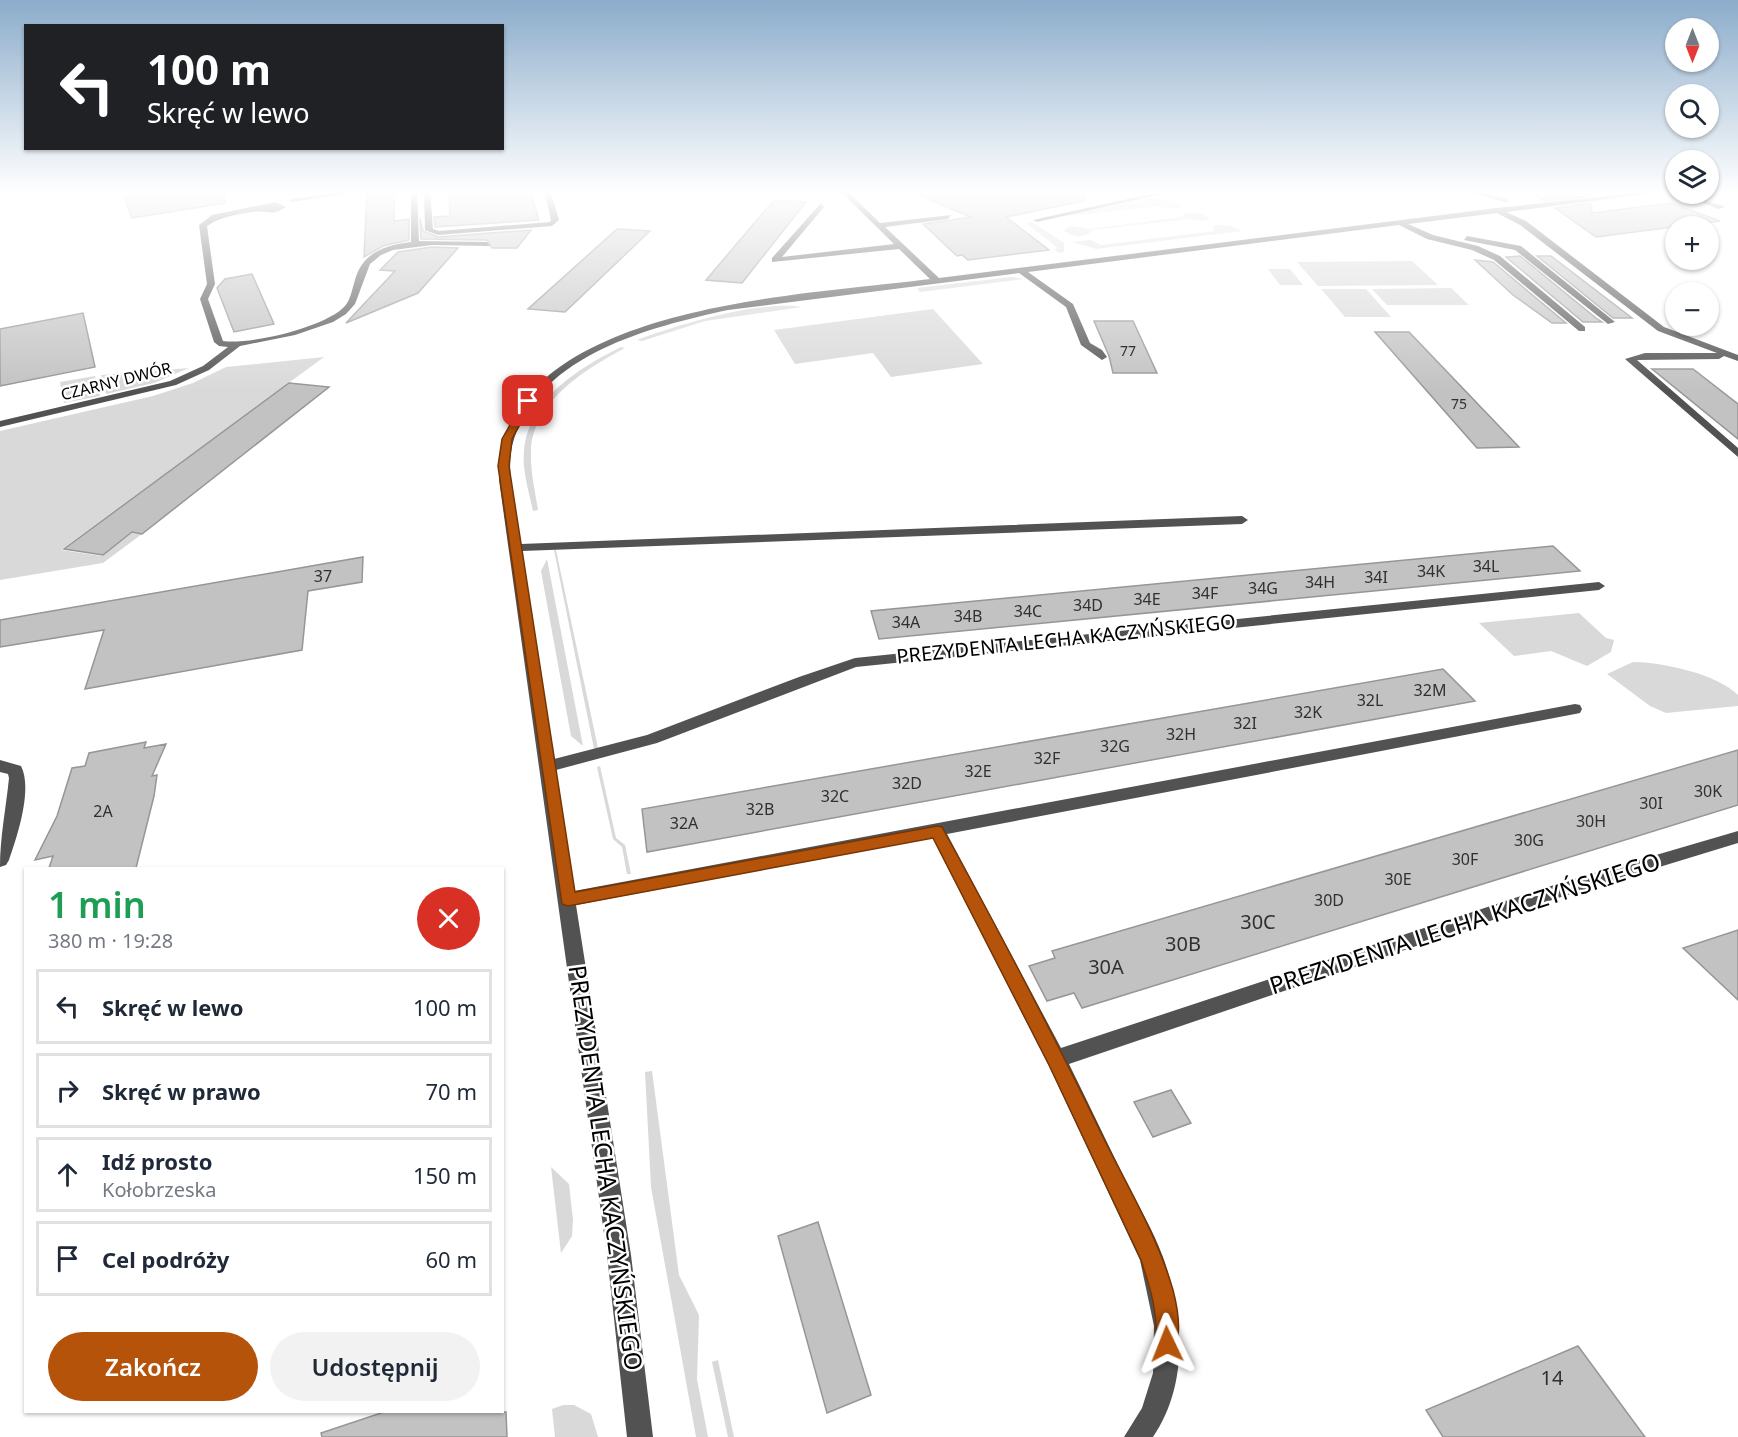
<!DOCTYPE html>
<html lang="pl">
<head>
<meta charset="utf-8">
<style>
	:root { --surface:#fff; --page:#f2f2f3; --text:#1f2937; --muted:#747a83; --line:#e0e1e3; --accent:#b45309 }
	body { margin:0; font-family:"Noto Sans",sans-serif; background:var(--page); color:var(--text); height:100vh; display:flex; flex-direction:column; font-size:22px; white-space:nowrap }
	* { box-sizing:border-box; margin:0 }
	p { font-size:20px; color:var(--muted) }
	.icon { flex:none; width:33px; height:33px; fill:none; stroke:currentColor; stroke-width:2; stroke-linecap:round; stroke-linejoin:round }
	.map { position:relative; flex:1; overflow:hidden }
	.drawer { position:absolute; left:24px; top:867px; width:480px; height:546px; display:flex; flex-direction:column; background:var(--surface); border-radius:0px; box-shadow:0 2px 4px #0004 }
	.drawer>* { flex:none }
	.hud { position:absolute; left:24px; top:24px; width:480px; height:126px; border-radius:0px; box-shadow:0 2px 4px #0004; background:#202124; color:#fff; overflow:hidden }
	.needle { width:39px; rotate:180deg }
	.buttons { position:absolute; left:1665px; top:18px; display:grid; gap:12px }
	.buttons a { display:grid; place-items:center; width:54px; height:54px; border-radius:50%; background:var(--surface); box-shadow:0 2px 4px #0004; font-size:30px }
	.pin { position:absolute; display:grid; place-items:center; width:51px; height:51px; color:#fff; margin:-26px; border-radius:12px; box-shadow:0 3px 9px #0006 }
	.me { position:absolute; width:66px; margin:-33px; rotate:358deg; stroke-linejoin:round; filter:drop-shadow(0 0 4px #0008) }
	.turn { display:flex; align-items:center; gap:21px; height:126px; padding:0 24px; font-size:27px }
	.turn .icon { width:78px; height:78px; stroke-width:2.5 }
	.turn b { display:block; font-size:42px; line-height:51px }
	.round { display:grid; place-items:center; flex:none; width:63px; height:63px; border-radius:32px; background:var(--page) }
	.headline { display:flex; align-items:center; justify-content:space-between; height:102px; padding:0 24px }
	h1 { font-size:36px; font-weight:600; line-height:45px; color:#1e9e55 }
	.button { display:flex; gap:12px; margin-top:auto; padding:12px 24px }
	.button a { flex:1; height:69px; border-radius:36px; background:var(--accent); color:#fff; font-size:24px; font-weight:600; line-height:69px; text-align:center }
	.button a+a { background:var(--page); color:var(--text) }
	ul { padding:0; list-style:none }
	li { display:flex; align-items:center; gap:18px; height:75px; margin:0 12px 9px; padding:0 12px; border:3px solid var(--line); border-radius:0px }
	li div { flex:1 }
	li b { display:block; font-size:22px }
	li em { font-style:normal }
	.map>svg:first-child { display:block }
	.green { fill:#d9d9d9 }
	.building { fill:#c2c2c2; stroke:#969696; stroke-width:1.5 }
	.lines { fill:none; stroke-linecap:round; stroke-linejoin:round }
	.minor { fill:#525252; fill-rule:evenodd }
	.route { fill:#b45309; stroke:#753606; stroke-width:1.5 }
	.labels { text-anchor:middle; stroke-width:5; stroke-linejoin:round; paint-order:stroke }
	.far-number-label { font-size:14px; fill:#303030 }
	.far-street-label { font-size:16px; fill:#000; stroke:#fff }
	.number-label { font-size:16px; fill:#303030 }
	.street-label { font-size:20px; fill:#000; stroke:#fff }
	.near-number-label { font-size:20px; fill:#303030 }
	.near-street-label { font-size:24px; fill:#000; stroke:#fff }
</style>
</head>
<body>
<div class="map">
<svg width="1738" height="1437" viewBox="0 0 1738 1437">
	<rect width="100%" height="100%" fill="#fff"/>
	<g class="green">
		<polygon points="1156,197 1178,204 1181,207 1174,209 1159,206 1071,216 1066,214"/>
		<path d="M1192,212L1203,214L1211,219L1202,221L1187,219L1092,230C1087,239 1070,237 1064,230L1071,226L1089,229L1183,217V214Z"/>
		<polygon points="1032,222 1064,243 1064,252 1059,253 1054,249 1058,248 1026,223"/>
		<polygon points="1217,225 1232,226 1242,231 1096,249 1072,242 1091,240 1101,245 1214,231 1213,226"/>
		<polygon points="1412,261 1438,285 1318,286 1297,262"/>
		<polygon points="1268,269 1290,269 1303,285 1280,285"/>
		<polygon points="1011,277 1025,279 920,292 917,288"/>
		<polygon points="1451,288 1469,305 1387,305 1372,289"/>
		<polygon points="1321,289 1366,289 1391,317 1345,317"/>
		<path d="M802,307L705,321L642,341L637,340C678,325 760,300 802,307Z"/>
		<polygon points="933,309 983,364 891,377 873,353 795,364 774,330"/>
		<path d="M621,347L625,348C586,369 534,400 531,450C530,470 535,491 538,510L533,511C529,492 522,470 524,451C529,398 579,368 621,347Z"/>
		<polygon points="324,357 61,550 102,556 132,533 142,534 103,563 0,580 0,431 153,396 193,383 226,367"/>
		<polygon points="189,368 154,383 106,394 101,375"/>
		<polygon points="95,376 100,396 64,403 60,382"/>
		<polygon points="554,550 556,550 598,748 594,749"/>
		<polygon points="547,559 583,746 571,736 541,571"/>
		<polygon points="1579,613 1606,638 1614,640 1611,652 1587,666 1551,651 1514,656 1479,623"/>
		<path d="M1633,662C1662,662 1717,674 1738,695V706L1666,713L1650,706L1607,674Z"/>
		<polygon points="600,766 616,838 625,845 631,874 627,874 622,847 613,839 597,767"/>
		<polygon points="652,1071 679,1275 699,1315 697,1379 708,1437 696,1437 651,1187 645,1072"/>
		<polygon points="551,1167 569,1184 573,1220 572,1236 561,1253"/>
		<polygon points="718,1360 734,1437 728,1437 712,1362"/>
		<polygon points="563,1405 574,1405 591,1414 598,1437 555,1437 552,1409"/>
	</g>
	<g class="building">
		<polygon points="144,190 224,190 225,203 132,218 123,193"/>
		<polygon points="371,190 394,190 394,221 409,219 409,240 383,246 364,257 367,193"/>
		<polygon points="449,190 530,190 539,220 435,227 434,217 450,216"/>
		<polygon points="906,190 1083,190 1084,201 1006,217 1049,250 968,260 962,255 957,256 923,224 971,217"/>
		<polygon points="1529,190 1591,190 1591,196 1544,201"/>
		<polygon points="774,200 806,202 742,283 706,280"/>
		<polygon points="1591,203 1592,213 1671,203 1720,221 1596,237 1555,208"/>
		<polygon points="420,218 423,231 438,237 531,230 517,248 492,248 487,240 421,239"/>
		<polygon points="617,229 650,231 565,312 528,309"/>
		<polygon points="432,247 458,248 418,293 346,323 395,271 380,270 398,252"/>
		<polygon points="1520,256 1596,318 1602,322 1583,322 1506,257"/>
		<polygon points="1537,256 1551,256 1632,318 1613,318"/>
		<polygon points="1475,260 1493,262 1566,323 1552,323 1513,295"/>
		<polygon points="252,274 274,324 234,332 217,288 225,279"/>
		<polygon points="83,313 95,367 0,386 0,329"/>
		<polygon points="1094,321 1133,321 1157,373 1113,373 1109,356"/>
		<polygon points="1375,332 1409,332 1519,447 1477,448"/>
		<polygon points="1652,369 1693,369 1738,404 1738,439"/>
		<polygon points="289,383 329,387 142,534 132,532 103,555 64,549"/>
		<polygon points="1553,546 1580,571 879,639 871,611"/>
		<polygon points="363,557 362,582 308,591 302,650 85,689 104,630 0,647 0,620"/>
		<polygon points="1443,669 1475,701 647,852 642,809"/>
		<polygon points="146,742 144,748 166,744 152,776 157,775 154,796 136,868 49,868 53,856 35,860 57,816 72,768 85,766 89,753"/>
		<polygon points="1738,750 1738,805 1082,1008 1074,993 1047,1001 1029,966 1055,958 1052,951"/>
		<polygon points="1738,930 1738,1000 1683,948"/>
		<polygon points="1171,1090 1191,1123 1153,1137 1134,1102"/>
		<polygon points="818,1222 871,1395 827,1413 778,1236"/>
		<polygon points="1578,1346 1645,1437 1443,1437 1426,1410"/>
		<polygon points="384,1412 506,1412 507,1437 322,1437 321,1433"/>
	</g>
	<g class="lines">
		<g class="minor">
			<polygon points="353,190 369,190 292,202 288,200"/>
			<path d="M411,190H417L419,241L487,242L490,246L432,245L393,250L381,255L370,264L355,304L346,314L333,322L295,335L240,346L209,370L176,385L0,427V421L170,381L203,366L228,347L219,346L214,342L200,299L207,284L199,225L212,215L276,202L286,207C271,217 267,210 253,212C237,214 220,217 207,226L215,284L208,299L223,341C251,345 326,327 345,306C351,299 352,289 355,280C362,253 385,245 411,242Z"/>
			<polygon points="424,190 430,190 433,229 439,231 550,222 551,220 544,190 550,190 559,220 552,226 438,235 425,230"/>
			<path d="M839,190H846L880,223L951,215L948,219L885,227L939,278L1497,208L1665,190L1662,192L1506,212L1526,221L1664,327L1738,355V361L1724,356L1719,359L1637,360L1738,448V457L1625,359L1645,353H1717L1658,331L1520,225L1497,213L1408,224L1433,235L1478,246L1500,256L1585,327V331H1579L1494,260L1472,250L1427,239L1399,225L1028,272L1073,304L1090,343L1102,350L1107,357L1102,360L1081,345L1066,307L1019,273L728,310C650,327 542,354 514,439C504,469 516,513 521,544L1242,516L1248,520L1242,524L522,551L554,759L647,735L799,677L855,658L1599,582L1605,586L1599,590L856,667L657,743L556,770L574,891L1575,704L1580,705L1582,709L1580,713L1575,714L947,834L1061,1048L1557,884L1738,831V843L1558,898L1069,1064C1088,1102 1106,1141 1125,1179C1138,1205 1153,1230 1163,1257C1184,1315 1189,1384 1153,1437H1124L1142,1408L1153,1373L1154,1326L1140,1260L1049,1066L932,837L576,905L631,1255L653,1437H627L607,1255L499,480C501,454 503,429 519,407C593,302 813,294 930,279L899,249L772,262V258L821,203L824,207L782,257L894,244Z"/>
			<polygon points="1168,190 1179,190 1037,222 1033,220"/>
			<polygon points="1461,190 1471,190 1509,200 1505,202"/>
			<polygon points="1680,194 1689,194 1725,207 1718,209"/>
			<polygon points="1467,236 1521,246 1615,322 1608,324 1515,250 1464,240"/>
			<path d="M0,760L21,766C33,789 17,837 9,860L6,865L0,867C0,837 6,808 9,778L8,774L0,772Z"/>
		</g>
	</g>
	<linearGradient id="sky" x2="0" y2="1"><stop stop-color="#8baccb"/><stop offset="0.49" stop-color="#fff"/><stop offset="1" stop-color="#fff" stop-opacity="0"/></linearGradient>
	<rect width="1738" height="391" fill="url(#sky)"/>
	<path class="route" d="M525,399L533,401L512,439L509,466L575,892L937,826L942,827C999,931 1054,1035 1105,1141C1129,1189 1158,1238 1173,1290C1178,1309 1182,1334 1174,1352L1167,1356L1159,1352C1155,1343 1157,1335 1156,1325C1155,1302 1148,1282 1141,1260L1049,1065L933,838L568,906L562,904L498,466L502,439Z"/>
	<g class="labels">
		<g class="far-number-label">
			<text x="1128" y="356">77</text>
			<text x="1459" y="409">75</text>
		</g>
		<g class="far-street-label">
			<text transform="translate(116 381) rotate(-14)" y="6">CZARNY DWÓR</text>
		</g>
		<g class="number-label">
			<text x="1486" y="572">34L</text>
			<text x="1431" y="577">34K</text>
			<text x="323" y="582">37</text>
			<text x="1376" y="583">34I</text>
			<text x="1320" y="588">34H</text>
			<text x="1263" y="594">34G</text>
			<text x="1205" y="599">34F</text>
			<text x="1147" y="605">34E</text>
			<text x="1088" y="611">34D</text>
			<text x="1028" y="617">34C</text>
			<text x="968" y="622">34B</text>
			<text x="906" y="628">34A</text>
			<text x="1430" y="696">32M</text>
			<text x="1370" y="706">32L</text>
			<text x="1308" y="718">32K</text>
			<text x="1245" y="729">32I</text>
			<text x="1181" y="740">32H</text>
			<text x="1115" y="752">32G</text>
			<text x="1047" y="764">32F</text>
			<text x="978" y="777">32E</text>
			<text x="907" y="789">32D</text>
			<text x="1708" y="797">30K</text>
			<text x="835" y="802">32C</text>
			<text x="1651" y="809">30I</text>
			<text x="760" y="815">32B</text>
			<text x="103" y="817">2A</text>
			<text x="1591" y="827">30H</text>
			<text x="684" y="829">32A</text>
			<text x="1529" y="846">30G</text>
			<text x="1465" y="865">30F</text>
			<text x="1398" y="885">30E</text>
			<text x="1329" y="906">30D</text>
		</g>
		<g class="street-label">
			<text transform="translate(1066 639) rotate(-6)" y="7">PREZYDENTA LECHA KACZYŃSKIEGO</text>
		</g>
		<g class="near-number-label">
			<text x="1258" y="929">30C</text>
			<text x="1183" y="951">30B</text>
			<text x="1106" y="974">30A</text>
			<text x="1552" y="1385">14</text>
		</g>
		<g class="near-street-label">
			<text transform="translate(1465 924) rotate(-18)" y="8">PREZYDENTA LECHA KACZYŃSKIEGO</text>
			<text transform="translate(605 1168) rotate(82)" y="8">PREZYDENTA LECHA KACZYŃSKIEGO</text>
		</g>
	</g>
</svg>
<div class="buttons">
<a><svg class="needle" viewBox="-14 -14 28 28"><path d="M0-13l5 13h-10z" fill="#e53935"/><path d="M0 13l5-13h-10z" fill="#747a83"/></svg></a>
<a><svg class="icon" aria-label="search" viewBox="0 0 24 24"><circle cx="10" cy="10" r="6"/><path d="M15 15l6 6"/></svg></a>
<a><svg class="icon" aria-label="layers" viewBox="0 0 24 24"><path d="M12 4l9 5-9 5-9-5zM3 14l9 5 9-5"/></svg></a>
<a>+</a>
<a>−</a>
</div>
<div class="pin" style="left:528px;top:401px;background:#d93025"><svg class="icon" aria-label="arrive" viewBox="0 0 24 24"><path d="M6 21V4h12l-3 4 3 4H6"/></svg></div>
<svg class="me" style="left:1167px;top:1344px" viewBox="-20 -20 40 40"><path d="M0-17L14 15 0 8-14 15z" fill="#b45309" stroke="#fff" stroke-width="4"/></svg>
<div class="hud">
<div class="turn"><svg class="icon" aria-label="left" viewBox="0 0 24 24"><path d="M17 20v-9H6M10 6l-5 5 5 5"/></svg><div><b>100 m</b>Skręć w lewo</div></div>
</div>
<section class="drawer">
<div class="headline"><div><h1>1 min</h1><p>380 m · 19:28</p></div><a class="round" style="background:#d93025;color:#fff"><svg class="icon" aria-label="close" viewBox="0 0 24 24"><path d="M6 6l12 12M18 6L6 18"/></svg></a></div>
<ul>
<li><svg class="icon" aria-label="left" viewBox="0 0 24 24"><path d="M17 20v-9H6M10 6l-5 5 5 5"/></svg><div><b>Skręć w lewo</b></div><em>100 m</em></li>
<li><svg class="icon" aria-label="right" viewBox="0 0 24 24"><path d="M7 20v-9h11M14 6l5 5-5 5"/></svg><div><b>Skręć w prawo</b></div><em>70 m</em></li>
<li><svg class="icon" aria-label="ahead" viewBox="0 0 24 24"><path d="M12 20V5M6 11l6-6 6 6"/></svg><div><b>Idź prosto</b><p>Kołobrzeska</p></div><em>150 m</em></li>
<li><svg class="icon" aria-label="arrive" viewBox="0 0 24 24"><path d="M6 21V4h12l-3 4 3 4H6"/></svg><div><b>Cel podróży</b></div><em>60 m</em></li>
</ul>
<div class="button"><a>Zakończ</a><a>Udostępnij</a></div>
</section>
</div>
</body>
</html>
